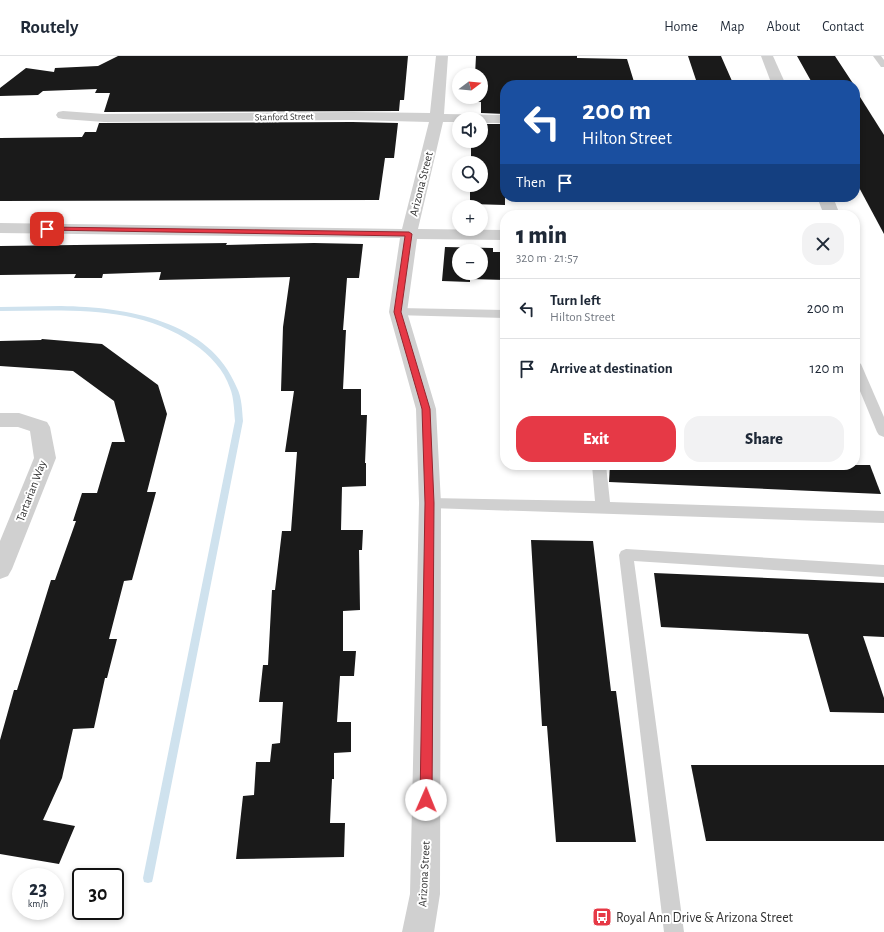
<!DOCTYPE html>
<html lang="en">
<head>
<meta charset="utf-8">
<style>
	:root { --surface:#fff; --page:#f2f2f3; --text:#1f2937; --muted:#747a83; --line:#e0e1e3; --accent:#e63946 }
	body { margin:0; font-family:"Alegreya Sans",sans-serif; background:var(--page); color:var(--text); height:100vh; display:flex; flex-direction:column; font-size:15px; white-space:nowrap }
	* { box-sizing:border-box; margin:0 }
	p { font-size:13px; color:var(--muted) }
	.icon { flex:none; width:22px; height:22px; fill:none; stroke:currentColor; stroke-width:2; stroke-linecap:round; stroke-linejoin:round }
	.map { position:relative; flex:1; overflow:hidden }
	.drawer { position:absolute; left:500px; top:154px; width:360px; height:260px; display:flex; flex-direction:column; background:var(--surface); border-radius:16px; box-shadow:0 2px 6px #0003 }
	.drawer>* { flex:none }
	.banner { position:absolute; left:500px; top:24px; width:360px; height:122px; border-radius:16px; box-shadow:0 2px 6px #0003; background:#1a4fa0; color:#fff; overflow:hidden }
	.needle { width:26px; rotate:74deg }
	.fabs { position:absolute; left:452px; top:12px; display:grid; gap:8px }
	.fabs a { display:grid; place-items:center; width:36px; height:36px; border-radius:50%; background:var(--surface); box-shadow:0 2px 6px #0003; font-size:20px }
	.speed { position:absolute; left:12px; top:812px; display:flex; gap:8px; font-size:20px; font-weight:700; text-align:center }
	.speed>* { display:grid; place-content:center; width:52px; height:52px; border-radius:50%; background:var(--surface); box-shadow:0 2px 6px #0003; line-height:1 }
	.speed small { font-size:10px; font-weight:400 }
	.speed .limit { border:2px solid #111; border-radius:6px; background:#fff; color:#111 }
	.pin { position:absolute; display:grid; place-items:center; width:34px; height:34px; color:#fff; margin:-17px; border-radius:8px; box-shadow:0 2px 6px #0006 }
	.me { position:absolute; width:44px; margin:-22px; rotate:1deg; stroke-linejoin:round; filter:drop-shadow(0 0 3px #0008) }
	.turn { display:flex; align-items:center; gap:14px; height:84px; padding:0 16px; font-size:18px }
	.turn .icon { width:52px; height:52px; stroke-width:2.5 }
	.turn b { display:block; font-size:28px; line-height:34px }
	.then { display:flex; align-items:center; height:38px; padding:0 16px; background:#0003; gap:8px; font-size:15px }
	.round { display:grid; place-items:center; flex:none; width:42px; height:42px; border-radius:16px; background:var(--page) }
	.headline { display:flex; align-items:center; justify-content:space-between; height:68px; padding:0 16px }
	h1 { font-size:24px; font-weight:800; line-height:30px }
	.cta { display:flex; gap:8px; margin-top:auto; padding:8px 16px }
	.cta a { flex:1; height:46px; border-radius:16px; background:var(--accent); color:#fff; font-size:16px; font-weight:800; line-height:46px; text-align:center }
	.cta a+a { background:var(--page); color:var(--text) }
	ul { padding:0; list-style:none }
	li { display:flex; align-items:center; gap:12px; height:60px; padding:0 16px; border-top:1px solid var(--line) }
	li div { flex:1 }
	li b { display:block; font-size:15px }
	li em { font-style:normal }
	header { display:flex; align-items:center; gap:24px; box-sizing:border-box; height:56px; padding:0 20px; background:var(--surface); border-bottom:1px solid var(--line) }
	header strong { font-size:19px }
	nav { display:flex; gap:22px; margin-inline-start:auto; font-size:14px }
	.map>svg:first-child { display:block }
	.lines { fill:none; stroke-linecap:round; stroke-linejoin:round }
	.stream { fill:#cfe2ee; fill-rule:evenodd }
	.building { fill:#1a1a1a; fill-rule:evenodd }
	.lane { fill:#d0d0d0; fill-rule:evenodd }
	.street { fill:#d0d0d0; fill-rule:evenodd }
	.route { fill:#e63946; stroke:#96252e }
	.labels { text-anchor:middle; stroke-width:4; stroke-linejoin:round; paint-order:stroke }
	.far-street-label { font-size:10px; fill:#333; stroke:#fff }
	.street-label { font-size:12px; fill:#333; stroke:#fff }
	.near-poi-label { font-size:14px; fill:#333; stroke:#fff; text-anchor:start }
</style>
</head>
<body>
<header>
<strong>Routely</strong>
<nav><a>Home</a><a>Map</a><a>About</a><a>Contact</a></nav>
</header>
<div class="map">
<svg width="884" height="876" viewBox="0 0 884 876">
	<rect width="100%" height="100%" fill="#fff"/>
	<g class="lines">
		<path class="stream" d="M61,250C125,251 210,264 237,332C242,342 242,354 243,365L153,822L152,826L148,827L144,826L143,822L235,365C234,354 234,342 230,332C224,314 210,299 194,288C137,248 66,255 0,255V251Z"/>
	</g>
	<g class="building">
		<polygon points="118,0 408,0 404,44 400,44 399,55 104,56 110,37 95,37 97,33 43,35 38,39 0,40 0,32 26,12 54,16 55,12 98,10"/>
		<polygon points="476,0 577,0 577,2 627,3 635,29 505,29 505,58 481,57 481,46 474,46 474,41 481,41 481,19 475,19"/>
		<polygon points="688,0 721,0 732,25 730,25 731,29 707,29 705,25 696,24"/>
		<polygon points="797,0 835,0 854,29 818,29 815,24 811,25"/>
		<polygon points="855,33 884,79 884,178 855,124"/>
		<polygon points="352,66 398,67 394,102 385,102 379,144 0,145 0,82 82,81 85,76 96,76 99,67"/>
		<polygon points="481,68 505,68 505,149 470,148 470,129 481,129 481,107 471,107 471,85 481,85"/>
		<polygon points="227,187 226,189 314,187 363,188 359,222 347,222 343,274 346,274 343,333 361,333 361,359 367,359 365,407 366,407 366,430 342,431 341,474 363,474 362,494 359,494 360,554 343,555 343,595 356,595 354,620 340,620 337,666 351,666 351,696 334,697 334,723 332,723 330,767 345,767 344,801 236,803 243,740 254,739 256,706 270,706 272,688 280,687 283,646 259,646 263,609 268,609 272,534 275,534 282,475 291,475 297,396 285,396 294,335 281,335 283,271 290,221 159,224 161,216 103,218 102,222 74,222 76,218 0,219 0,190"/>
		<path d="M445,191L493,192V196H505V224L470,223V226L442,225ZM459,195H481V217H459Z"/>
		<polygon points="42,283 102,288 158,329 167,358 147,436 156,436 132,524 124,525 109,583 117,583 107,622 105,622 94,672 73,673 62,722 43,764 75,770 59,808 0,798 0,684 14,634 17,634 51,524 55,524 76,465 73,465 82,437 97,437 112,386 125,386 114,345 73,315 0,310 0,285 41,284"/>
		<polygon points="610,409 870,409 881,438 609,426"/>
		<polygon points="531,484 593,485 611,635 616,635 636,786 556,786 547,670 542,670"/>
		<polygon points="654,517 884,527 884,581 863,580 884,642 884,657 830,656 808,578 661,571"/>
		<polygon points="691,709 884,709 884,785 706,785"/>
	</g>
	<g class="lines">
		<g class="lane">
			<polygon points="873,0 881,0 884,4 884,11 881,11"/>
			<polygon points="398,252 505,254 505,262 394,259 392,256"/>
			<polygon points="855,304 861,308 884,361 884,381 879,379 877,376 855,323"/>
			<polygon points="592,409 606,409 610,446 884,455 884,467 430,452 425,451 423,447 425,443 430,442 595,445"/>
			<polygon points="626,493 884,509 884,521 634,505 684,876 664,876 619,499 621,495"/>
		</g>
		<g class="street">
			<polygon points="436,0 448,0 444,58 505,59 505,67 481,67 481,63 459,63 459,66 443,66 418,173 505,174 505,184 417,183 407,256 436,353 441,447 440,838 434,876 402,876 410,838 419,447 416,353 389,256 400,182 0,177 0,167 402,173 429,66 352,64 104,66 63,63 58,62 56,59 58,56 63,55 104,58 352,56 430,57"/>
			<polygon points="761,0 773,0 786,29 772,29"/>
			<polygon points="817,141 833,141 840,159 824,159"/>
			<polygon points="0,357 19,357 47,366 50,371 56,402 12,513 8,520 0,523 0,485 34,402 30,375 18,371 0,371"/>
		</g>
	</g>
	<polygon class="route" points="47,171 409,176 412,178 401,256 430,353 434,447 432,744 430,749 426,750 422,749 420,744 425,447 422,353 394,256 405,180 45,174 45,172"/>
	<defs>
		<g id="bus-square" transform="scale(1)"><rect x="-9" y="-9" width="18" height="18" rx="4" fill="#e63946" stroke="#fff"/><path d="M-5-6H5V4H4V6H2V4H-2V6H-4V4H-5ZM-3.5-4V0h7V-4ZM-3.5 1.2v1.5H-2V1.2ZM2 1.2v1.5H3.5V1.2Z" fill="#fff"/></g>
	</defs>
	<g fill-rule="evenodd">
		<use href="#bus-square" x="602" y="861"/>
	</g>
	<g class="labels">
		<g class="far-street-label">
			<text transform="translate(284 60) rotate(-1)" y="4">Stanford Street</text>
		</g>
		<g class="street-label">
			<text transform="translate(421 128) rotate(-76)" y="4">Arizona Street</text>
			<text transform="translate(31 435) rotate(-69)" y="4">Tartarian Way</text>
			<text transform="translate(424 818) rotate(-87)" y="4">Arizona Street</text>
		</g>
		<g class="near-poi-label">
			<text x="616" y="866">Royal Ann Drive &amp; Arizona Street</text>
		</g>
	</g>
</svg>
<div class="fabs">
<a><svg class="needle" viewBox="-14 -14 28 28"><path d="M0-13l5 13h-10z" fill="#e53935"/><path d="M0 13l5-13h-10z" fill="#747a83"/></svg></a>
<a><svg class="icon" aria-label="sound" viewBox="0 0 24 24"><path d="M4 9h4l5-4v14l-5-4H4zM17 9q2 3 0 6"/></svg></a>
<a><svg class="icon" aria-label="search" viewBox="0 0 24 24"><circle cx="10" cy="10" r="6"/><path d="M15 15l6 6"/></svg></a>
<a>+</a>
<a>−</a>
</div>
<div class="speed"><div>23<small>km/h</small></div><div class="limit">30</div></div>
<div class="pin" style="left:47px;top:173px;background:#d93025"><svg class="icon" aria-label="arrive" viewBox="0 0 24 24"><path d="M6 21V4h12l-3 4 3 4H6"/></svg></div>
<svg class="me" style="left:426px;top:744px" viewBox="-20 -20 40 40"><circle r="19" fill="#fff"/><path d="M0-13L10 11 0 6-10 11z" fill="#e63946"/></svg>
<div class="banner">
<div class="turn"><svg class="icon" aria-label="left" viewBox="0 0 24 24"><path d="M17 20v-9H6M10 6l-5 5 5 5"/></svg><div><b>200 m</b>Hilton Street</div></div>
<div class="then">Then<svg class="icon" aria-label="arrive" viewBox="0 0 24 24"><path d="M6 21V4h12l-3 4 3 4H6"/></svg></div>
</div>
<section class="drawer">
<div class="headline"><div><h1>1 min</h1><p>320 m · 21:57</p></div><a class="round"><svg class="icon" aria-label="close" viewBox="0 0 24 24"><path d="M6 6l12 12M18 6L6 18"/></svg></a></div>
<ul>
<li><svg class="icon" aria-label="left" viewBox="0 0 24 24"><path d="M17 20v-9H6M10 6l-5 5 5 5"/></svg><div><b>Turn left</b><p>Hilton Street</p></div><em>200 m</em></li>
<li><svg class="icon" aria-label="arrive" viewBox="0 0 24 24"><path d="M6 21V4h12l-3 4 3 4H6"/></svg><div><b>Arrive at destination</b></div><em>120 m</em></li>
</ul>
<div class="cta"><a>Exit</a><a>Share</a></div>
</section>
</div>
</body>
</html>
